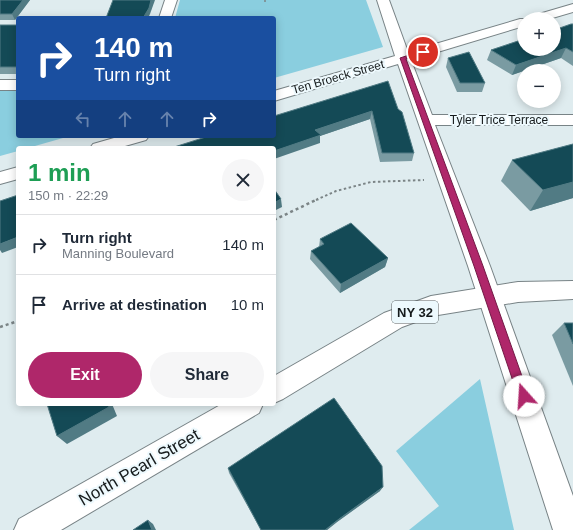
<!DOCTYPE html>
<html lang="en">
<head>
<meta charset="utf-8">
<style>
	:root { --surface:#fff; --page:#f6f6f7; --text:#1f2937; --muted:#747a83; --line:#e0e1e3; --accent:#af276a }
	body { margin:0; font-family:Arial,sans-serif; background:var(--page); color:var(--text); height:100vh; display:flex; flex-direction:column; font-size:15px; white-space:nowrap }
	* { box-sizing:border-box; margin:0 }
	p { font-size:13px; color:var(--muted) }
	.icon { flex:none; width:22px; height:22px; fill:none; stroke:currentColor; stroke-width:2; stroke-linecap:round; stroke-linejoin:round }
	.map { position:relative; flex:1; overflow:hidden }
	.drawer { position:absolute; left:16px; top:146px; width:260px; height:260px; display:flex; flex-direction:column; background:var(--surface); border-radius:4px; box-shadow:0 2px 10px #0003 }
	.drawer>* { flex:none }
	.banner { position:absolute; left:16px; top:16px; width:260px; height:122px; border-radius:4px; box-shadow:0 2px 10px #0003; background:#1a4fa0; color:#fff; overflow:hidden }
	.controls { position:absolute; left:517px; top:12px; display:grid; gap:8px }
	.controls a { display:grid; place-items:center; width:44px; height:44px; border-radius:50%; background:var(--surface); box-shadow:0 2px 10px #0003; font-size:20px }
	.pin { position:absolute; display:grid; place-items:center; width:34px; height:34px; color:#fff; margin:-17px; border:2px solid #fff; border-radius:50%; box-shadow:0 1px 4px #0007 }
	.me { position:absolute; width:44px; margin:-22px; rotate:341deg; stroke-linejoin:round; filter:drop-shadow(0 0 3px #0008) }
	.turn { display:flex; align-items:center; gap:14px; height:84px; padding:0 12px; font-size:18px }
	.turn .icon { width:52px; height:52px; stroke-width:2.5 }
	.turn b { display:block; font-size:28px; line-height:34px }
	.lanes { display:flex; align-items:center; height:38px; padding:0 12px; background:#0003; justify-content:center; gap:20px; direction:ltr }
	.lanes .off { opacity:.35 }
	.round { display:grid; place-items:center; flex:none; width:42px; height:42px; border-radius:21px; background:var(--page) }
	.headline { display:flex; align-items:center; justify-content:space-between; height:68px; padding:0 12px }
	h1 { font-size:24px; font-weight:600; line-height:30px; color:#1e9e55 }
	.primary-button { display:flex; gap:8px; margin-top:auto; padding:8px 12px }
	.primary-button a { flex:1; height:46px; border-radius:24px; background:var(--accent); color:#fff; font-size:16px; font-weight:600; line-height:46px; text-align:center }
	.primary-button a+a { background:var(--page); color:var(--text) }
	ul { padding:0; list-style:none }
	li { display:flex; align-items:center; gap:12px; height:60px; padding:0 12px; border-top:1px solid var(--line) }
	li div { flex:1 }
	li b { display:block; font-size:15px }
	li em { font-style:normal }
	.map>svg:first-child { display:block }
	.green { fill:#8acedf }
	.lines { fill:none; stroke-linecap:round; stroke-linejoin:round }
	.minor-casing { stroke:#788386; stroke-width:2 }
	.major-casing { stroke:#788386; stroke-width:2 }
	.path-far2 { stroke:#7b8486; stroke-width:1.5; stroke-dasharray:2 2; stroke-linecap:butt }
	.path-far1 { stroke:#7b8486; stroke-width:2; stroke-dasharray:2.5 2.5; stroke-linecap:butt }
	.path { stroke:#7b8486; stroke-width:2.5; stroke-dasharray:3 3; stroke-linecap:butt }
	.minor { fill:#fff; fill-rule:evenodd }
	.major { fill:#fff; fill-rule:evenodd }
	.wall { fill:#7a9ba2 }
	.shaded-wall { fill:#517b84 }
	.building { fill:#144a56; stroke:#517b84 }
	.route { fill:#af276a; stroke:#721945 }
	.labels { text-anchor:middle; stroke-width:4; stroke-linejoin:round; paint-order:stroke }
	.far-street-label { font-size:12px; fill:#151a1b; stroke:#edf9fd }
	.shield { fill:#edf9fd; stroke:#565d5f; stroke-width:1 }
	.shield-label { font-size:13px; font-weight:bold; fill:#151a1b }
	.near-street-label { font-size:17px; fill:#151a1b; stroke:#edf9fd }
</style>
</head>
<body>
<div class="map">
<svg width="573" height="530" viewBox="0 0 573 530">
	<rect width="100%" height="100%" fill="#dfecef"/>
	<g class="green">
		<polygon points="180,0 366,0 383,47 274,78 274,18 175,18"/>
		<polygon points="0,91 18,91 18,136 70,136 28,148 18,148 18,151 0,156"/>
		<polygon points="480,379 514,530 409,530 439,506 396,451"/>
	</g>
	<g class="lines">
		<g class="minor-casing">
			<g id="minor">
				<polygon points="165,0 177,0 171,18 159,18"/>
				<polygon points="377,0 389,0 408,52 520,19 527,19 524,19 524,26 411,60 432,115 573,115 573,125 435,125 490,266 573,496 573,530 553,530 468,266 398,64 274,101 274,91 395,56"/>
				<polygon points="573,4 573,12 549,19 530,19 532,16"/>
				<rect x="0" y="80" width="18" height="10"/>
				<polygon points="121,136 149,136 146,140 118,148 90,148 93,144"/>
				<polygon points="18,167 18,179 0,184 0,172"/>
			</g>
		</g>
		<g class="major-casing">
			<g id="major">
				<polygon points="573,281 573,299 518,302 432,316 402,327 283,399 274,403 274,376 384,313 431,296 518,282"/>
				<polygon points="222,404 263,404 259,413 61,530 14,530 19,519"/>
			</g>
		</g>
		<polyline class="path-far2" points="265,0 265,2"/>
		<polyline class="path-far1" points="316,200 336,191 371,182 424,180"/>
		<g class="path">
			<polyline points="274,220 318,199"/>
			<polyline points="0,327 18,321"/>
		</g>
		<use href="#minor" class="minor"/>
		<use href="#major" class="major"/>
	</g>
	<g class="wall">
		<polygon points="0,0 30,0 15,20 0,20"/>
		<polygon points="573,24 573,66 561,58 512,75 487,60 491,50"/>
		<rect x="0" y="25" width="18" height="49"/>
		<polygon points="448,58 485,83 482,92 457,92 446,67"/>
		<polygon points="398,109 414,153 412,161 380,162 370,119 320,136 320,143 274,116"/>
		<polygon points="573,144 573,198 530,211 501,181 512,160"/>
		<polygon points="320,239 388,258 385,267 340,293 310,259 311,251 319,247"/>
		<polygon points="564,323 573,323 573,386 552,335"/>
		<polygon points="228,468 380,491 337,522 327,530 261,530 229,473"/>
	</g>
	<g class="shaded-wall">
		<polygon points="23,0 30,0 15,20 12,14"/>
		<polygon points="151,0 155,0 150,14 148,18 143,18"/>
		<polygon points="566,48 561,58 512,75 516,65"/>
		<polygon points="372,111 370,119 320,136 320,143 274,159 274,151 315,130"/>
		<polygon points="573,182 573,198 530,211 543,190"/>
		<polygon points="281,199 282,207 274,211 274,203"/>
		<polygon points="18,237 18,247 2,253 0,250 0,244"/>
		<polygon points="388,258 385,267 340,293 341,284"/>
		<polygon points="108,404 112,404 117,416 67,444 57,436"/>
		<polygon points="383,487 380,491 337,522 327,530 325,530 339,519"/>
		<polygon points="148,520 153,524 156,530 152,530"/>
	</g>
	<g class="building">
		<polygon points="0,0 23,0 12,14 0,14"/>
		<polygon points="113,0 151,0 149,8 143,18 106,18"/>
		<polygon points="571,24 573,24 573,52 566,48 516,65 491,50 524,39 524,49 554,49 554,30"/>
		<rect x="0" y="25" width="18" height="42"/>
		<polygon points="469,52 485,83 460,83 448,58"/>
		<polygon points="388,81 398,109 402,112 414,153 382,153 372,111 315,130 321,135 274,151 274,148 171,148 209,136 274,136 274,116"/>
		<polygon points="573,144 573,182 543,190 512,160"/>
		<polygon points="274,189 281,199 274,203"/>
		<polygon points="18,195 18,237 0,244 0,201"/>
		<polygon points="351,223 388,258 341,284 311,251 324,244 320,239"/>
		<polygon points="564,323 573,323 573,344"/>
		<polygon points="334,398 382,466 383,487 339,519 325,530 261,530 228,468"/>
		<polygon points="47,404 108,404 109,407 57,436"/>
		<polygon points="148,520 152,530 133,530"/>
	</g>
	<polygon class="route" points="421,51 425,52 406,59 483,266 529,396 527,400 524,401 520,400 518,396 474,266 400,58"/>
	<g class="labels">
		<g class="far-street-label">
			<text transform="translate(338 77) rotate(-16)" y="4">Ten Broeck Street</text>
			<text x="499" y="124">Tyler Trice Terrace</text>
		</g>
		<rect class="shield" x="392" y="301" width="46" height="22" rx="3"/>
		<g class="shield-label">
			<text x="415" y="317">NY 32</text>
		</g>
		<g class="near-street-label">
			<text transform="translate(139 467) rotate(-30)" y="6">North Pearl Street</text>
		</g>
	</g>
</svg>
<div class="controls">
<a>+</a>
<a>−</a>
</div>
<div class="pin" style="left:423px;top:52px;background:#d93025"><svg class="icon" aria-label="arrive" viewBox="0 0 24 24"><path d="M6 21V4h12l-3 4 3 4H6"/></svg></div>
<svg class="me" style="left:524px;top:396px" viewBox="-20 -20 40 40"><circle r="19" fill="#fff"/><path d="M0-13L10 11 0 6-10 11z" fill="#af276a"/></svg>
<div class="banner">
<div class="turn"><svg class="icon" aria-label="right" viewBox="0 0 24 24"><path d="M7 20v-9h11M14 6l5 5-5 5"/></svg><div><b>140 m</b>Turn right</div></div>
<div class="lanes"><svg class="icon off" aria-label="left" viewBox="0 0 24 24"><path d="M17 20v-9H6M10 6l-5 5 5 5"/></svg><svg class="icon off" aria-label="ahead" viewBox="0 0 24 24"><path d="M12 20V5M6 11l6-6 6 6"/></svg><svg class="icon off" aria-label="ahead" viewBox="0 0 24 24"><path d="M12 20V5M6 11l6-6 6 6"/></svg><svg class="icon" aria-label="right" viewBox="0 0 24 24"><path d="M7 20v-9h11M14 6l5 5-5 5"/></svg></div>
</div>
<section class="drawer">
<div class="headline"><div><h1>1 min</h1><p>150 m · 22:29</p></div><a class="round"><svg class="icon" aria-label="close" viewBox="0 0 24 24"><path d="M6 6l12 12M18 6L6 18"/></svg></a></div>
<ul>
<li><svg class="icon" aria-label="right" viewBox="0 0 24 24"><path d="M7 20v-9h11M14 6l5 5-5 5"/></svg><div><b>Turn right</b><p>Manning Boulevard</p></div><em>140 m</em></li>
<li><svg class="icon" aria-label="arrive" viewBox="0 0 24 24"><path d="M6 21V4h12l-3 4 3 4H6"/></svg><div><b>Arrive at destination</b></div><em>10 m</em></li>
</ul>
<div class="primary-button"><a>Exit</a><a>Share</a></div>
</section>
</div>
</body>
</html>
